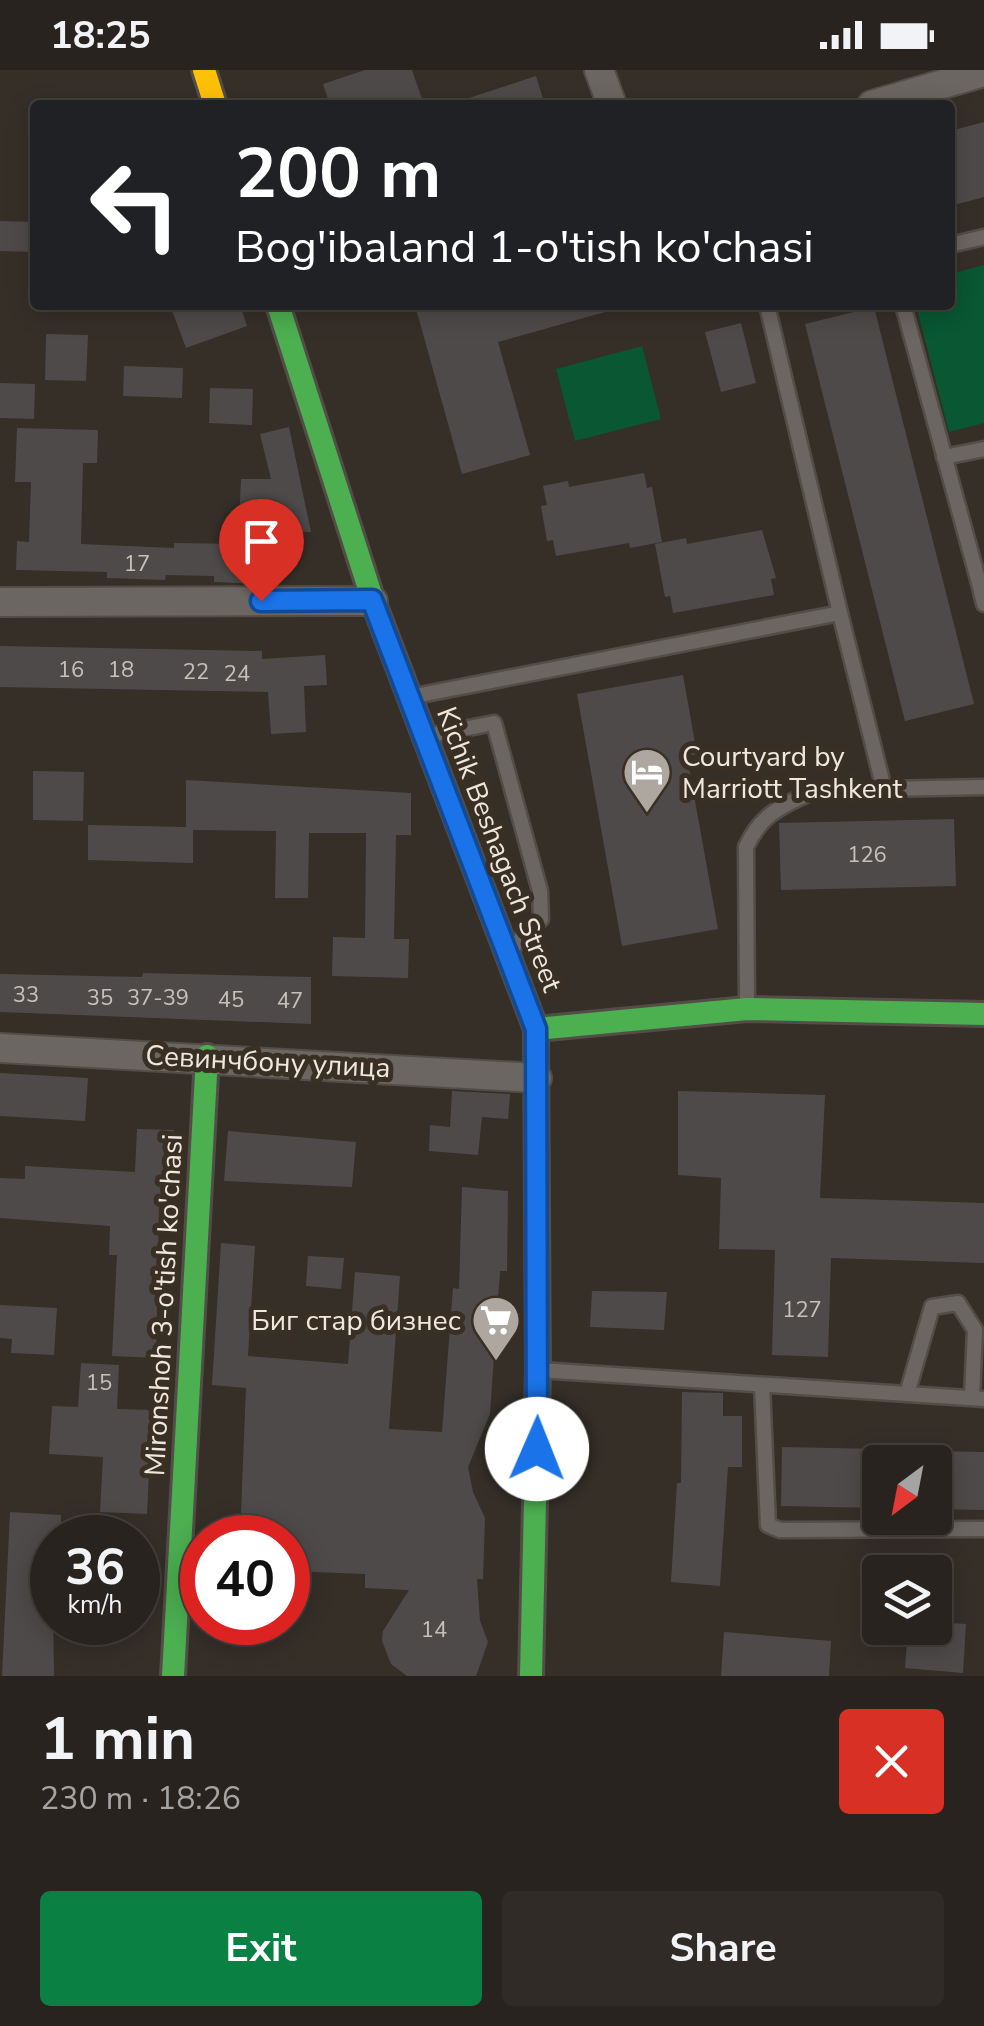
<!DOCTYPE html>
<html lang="en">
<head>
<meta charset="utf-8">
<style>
	:root { --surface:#28231e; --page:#302b27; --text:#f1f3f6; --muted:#a5a4a4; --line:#44403c; --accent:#0b8043 }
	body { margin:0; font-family:"Nunito Sans",sans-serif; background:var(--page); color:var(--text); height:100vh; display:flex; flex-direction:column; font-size:38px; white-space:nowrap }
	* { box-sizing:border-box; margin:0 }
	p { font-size:32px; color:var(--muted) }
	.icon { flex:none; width:55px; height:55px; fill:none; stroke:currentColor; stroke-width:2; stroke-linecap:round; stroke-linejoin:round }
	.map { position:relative; height:1606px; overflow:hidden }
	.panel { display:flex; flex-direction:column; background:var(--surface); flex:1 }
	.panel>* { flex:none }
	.top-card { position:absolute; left:30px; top:30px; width:925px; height:210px; border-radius:10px; box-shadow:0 5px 25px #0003,0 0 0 2px var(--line); background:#202124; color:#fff; overflow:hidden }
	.needle { width:65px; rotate:212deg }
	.controls { position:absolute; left:862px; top:1375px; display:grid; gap:20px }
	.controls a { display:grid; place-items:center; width:90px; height:90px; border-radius:10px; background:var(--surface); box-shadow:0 5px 25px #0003,0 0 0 2px var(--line); font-size:50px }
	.speed { position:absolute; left:30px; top:1445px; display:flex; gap:20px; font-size:50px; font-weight:700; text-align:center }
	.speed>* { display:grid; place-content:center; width:130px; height:130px; border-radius:50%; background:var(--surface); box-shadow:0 5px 25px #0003,0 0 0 2px var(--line); line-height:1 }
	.speed small { font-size:25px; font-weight:400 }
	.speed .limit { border:15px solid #d22; background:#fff; color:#111 }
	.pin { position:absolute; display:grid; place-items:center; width:85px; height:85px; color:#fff; margin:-102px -42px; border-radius:50% 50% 50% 0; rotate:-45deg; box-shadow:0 0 10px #0007 }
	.pin .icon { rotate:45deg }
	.me { position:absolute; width:110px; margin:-55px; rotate:1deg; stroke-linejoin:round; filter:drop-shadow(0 0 8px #0008) }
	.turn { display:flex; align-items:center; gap:35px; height:210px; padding:0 40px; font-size:45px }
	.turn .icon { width:130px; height:130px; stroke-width:2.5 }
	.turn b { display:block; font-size:70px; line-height:85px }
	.round { display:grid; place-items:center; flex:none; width:105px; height:105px; border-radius:10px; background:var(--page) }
	.headline { display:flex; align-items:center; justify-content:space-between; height:170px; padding:0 40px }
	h1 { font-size:60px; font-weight:700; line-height:75px }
	.action { display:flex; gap:20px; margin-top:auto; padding:20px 40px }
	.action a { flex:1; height:115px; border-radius:10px; background:var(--accent); color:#fff; font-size:40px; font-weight:700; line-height:115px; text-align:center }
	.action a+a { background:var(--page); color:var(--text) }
	.status { display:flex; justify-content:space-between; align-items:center; height:70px; padding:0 50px; background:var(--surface); direction:ltr }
	.status svg { height:28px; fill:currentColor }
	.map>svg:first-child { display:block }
	.green { fill:#095733 }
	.building { fill:#4f4a4a }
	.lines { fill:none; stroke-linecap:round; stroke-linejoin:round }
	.lane-casing { stroke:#524d47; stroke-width:19 }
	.street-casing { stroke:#524d47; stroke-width:32 }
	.fast-casing { stroke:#524d47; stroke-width:28 }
	.slow-casing { stroke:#524d47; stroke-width:28 }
	.lane { stroke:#6b6662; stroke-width:14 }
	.street { stroke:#6b6662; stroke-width:28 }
	.fast { stroke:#4caf50; stroke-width:22 }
	.slow { stroke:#ffc107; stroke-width:22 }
	.route-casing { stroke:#114b97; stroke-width:25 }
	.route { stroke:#1a73e8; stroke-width:18 }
	.labels { text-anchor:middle; stroke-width:10; stroke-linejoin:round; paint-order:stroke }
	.number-label { font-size:22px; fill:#c7c0ba }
	.poi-label { font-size:28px; fill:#efe7e0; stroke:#3a2f23; text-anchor:start }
	.street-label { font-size:28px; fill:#efe7e0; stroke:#3a2f23 }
</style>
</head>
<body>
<div class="status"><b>18:25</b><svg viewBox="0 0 49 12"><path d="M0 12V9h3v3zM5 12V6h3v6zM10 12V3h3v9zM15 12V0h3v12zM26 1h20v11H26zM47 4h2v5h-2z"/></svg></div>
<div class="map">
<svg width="984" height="1606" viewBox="0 0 984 1606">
	<rect width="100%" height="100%" fill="#352f28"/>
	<g class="green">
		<polygon points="984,195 984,353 949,362 916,235 950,235 950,204"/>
		<polygon points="642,276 661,349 575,371 556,299"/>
	</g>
	<g class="building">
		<polygon points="365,0 412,0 424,35 330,35 323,14"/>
		<polygon points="536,6 545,35 464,35 463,30"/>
		<polygon points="984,52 984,127 950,136 950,61"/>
		<polygon points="0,151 35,152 35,182 0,181"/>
		<polygon points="170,235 240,235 247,256 186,278"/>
		<polygon points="415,235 604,235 605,242 498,272 530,385 462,404"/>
		<polygon points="874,237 974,634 905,651 805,254"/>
		<polygon points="741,253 756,313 721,322 705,262"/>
		<polygon points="46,264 88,265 86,311 45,310"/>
		<polygon points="124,296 183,298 182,328 123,326"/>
		<polygon points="0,313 35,314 34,349 0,348"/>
		<polygon points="210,318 253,319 252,355 209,353"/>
		<polygon points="289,357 311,462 266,461 264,514 214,512 214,506 166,505 165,510 107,508 107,502 16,500 17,471 29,472 31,412 15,412 17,358 98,360 97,393 83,393 81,474 174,478 174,473 238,474 241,409 271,409 260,364"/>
		<polygon points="644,403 647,418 652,417 662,472 630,478 629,473 556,486 553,470 547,471 541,436 547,435 543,416 568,411 569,417"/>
		<polygon points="762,460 776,508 771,509 774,525 673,543 670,526 665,527 655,474 686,468 687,474"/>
		<polygon points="0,576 262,581 262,589 325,585 327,615 304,616 306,662 271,664 268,622 0,617"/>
		<polygon points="683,605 697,684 687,686 718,859 622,876 577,624"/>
		<polygon points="33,701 84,702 83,751 33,750"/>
		<polygon points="186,710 411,723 411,765 396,765 394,869 409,869 408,908 332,906 333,867 365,868 366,763 309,763 308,828 275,828 276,761 193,760 193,793 88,790 88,755 186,757"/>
		<polygon points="954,749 956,816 781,820 779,753"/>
		<polygon points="143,903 311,907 311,954 0,942 0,904 142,907"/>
		<polygon points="0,1003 88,1008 85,1051 0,1046"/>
		<polygon points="452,1021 510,1024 508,1049 482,1047 478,1085 429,1081 430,1055 450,1057"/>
		<polygon points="678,1021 825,1025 820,1128 984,1133 984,1193 831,1188 828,1287 772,1285 775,1180 719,1179 721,1108 678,1105"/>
		<polygon points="137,1059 174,1060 170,1136 159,1135 156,1288 112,1286 117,1185 109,1185 110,1156 0,1148 0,1108 25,1109 25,1096 135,1102"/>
		<polygon points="228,1061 356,1072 352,1117 224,1111"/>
		<polygon points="462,1117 508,1121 507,1201 500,1201 490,1344 468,1397 473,1422 485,1448 483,1509 477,1509 480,1551 488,1572 476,1606 407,1606 391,1594 382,1571 383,1561 409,1520 365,1518 365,1504 288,1501 288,1468 240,1468 246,1318 212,1315 221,1173 255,1176 248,1286 348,1294 355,1202 400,1206 389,1359 442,1362 453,1218 459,1219"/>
		<polygon points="308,1186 344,1188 341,1219 306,1216"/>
		<polygon points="592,1221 667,1222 664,1260 590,1257"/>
		<polygon points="0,1235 57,1238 54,1285 11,1283 12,1269 0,1268"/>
		<polygon points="81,1293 119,1295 117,1339 152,1340 147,1444 100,1442 103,1387 49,1384 52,1336 78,1337"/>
		<polygon points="682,1322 723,1323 723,1346 742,1346 742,1397 728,1397 720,1516 671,1512 677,1413 681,1413"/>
		<polygon points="782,1377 880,1379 880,1438 781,1436"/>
		<polygon points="935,1381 984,1382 984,1440 935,1439"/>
		<polygon points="10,1442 61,1445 61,1468 52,1468 54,1606 2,1606"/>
		<polygon points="935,1552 966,1554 963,1603 905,1598 908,1558 935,1558"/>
		<polygon points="724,1562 831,1571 829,1606 721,1606"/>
	</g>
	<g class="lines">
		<g class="lane-casing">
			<g id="lane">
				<polyline points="950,175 984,167"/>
				<polyline points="767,235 840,543"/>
				<polyline points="903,235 979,513"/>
				<polyline points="944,387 984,379"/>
				<polyline points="984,512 979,513 984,534"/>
				<polyline points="410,627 840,543 884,719 984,717"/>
				<polyline points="427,666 494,653 540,821 541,849 511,879"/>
				<path d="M747,938L746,777C760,747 778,737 808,724"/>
				<polyline points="539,1300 984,1329"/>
				<polyline points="762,1315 768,1455 780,1460 984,1459"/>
				<polyline points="907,1324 932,1237 958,1233 975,1260 972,1327"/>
			</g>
		</g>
		<g class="street-casing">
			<g id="street">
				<polyline points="599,0 612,35"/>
				<polyline points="872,35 984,2"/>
				<polyline points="0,532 373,531"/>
				<polyline points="0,978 537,1008"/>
			</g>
		</g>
		<g class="fast-casing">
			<g id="fast">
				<polyline points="278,235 373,531 536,959 538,1300 531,1606"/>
				<polyline points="536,959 747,939 984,944"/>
				<polyline points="173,1606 207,986"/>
			</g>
		</g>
		<g class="slow-casing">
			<polyline id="slow" points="204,0 215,35"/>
		</g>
		<use href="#lane" class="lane"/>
		<use href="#street" class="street"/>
		<use href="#fast" class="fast"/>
		<use href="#slow" class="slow"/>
	</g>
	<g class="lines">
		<g class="route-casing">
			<polyline id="route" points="261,531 372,530 536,959 537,1379"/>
		</g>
		<use href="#route" class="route"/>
	</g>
	<defs>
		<g id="hotel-pin" transform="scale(2.5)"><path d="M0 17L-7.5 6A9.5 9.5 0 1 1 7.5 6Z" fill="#aea7a0" stroke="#3a2f23"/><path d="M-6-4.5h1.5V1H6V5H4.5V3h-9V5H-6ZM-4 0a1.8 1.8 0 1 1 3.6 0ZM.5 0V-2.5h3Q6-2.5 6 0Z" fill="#fff"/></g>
		<g id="supermarket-pin" transform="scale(2.5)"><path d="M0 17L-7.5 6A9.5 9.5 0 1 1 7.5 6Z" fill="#aea7a0" stroke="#3a2f23"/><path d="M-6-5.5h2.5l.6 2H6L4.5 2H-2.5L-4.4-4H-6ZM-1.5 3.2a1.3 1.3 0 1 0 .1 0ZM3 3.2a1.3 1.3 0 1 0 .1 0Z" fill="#fff"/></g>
	</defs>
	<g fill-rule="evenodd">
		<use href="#hotel-pin" x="647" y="702"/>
		<use href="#supermarket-pin" x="496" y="1250"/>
	</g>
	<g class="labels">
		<g class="number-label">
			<text x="137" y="501">17</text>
			<text x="71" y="607">16</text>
			<text x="121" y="607">18</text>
			<text x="196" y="609">22</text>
			<text x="237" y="611">24</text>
			<text x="867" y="792">126</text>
			<text x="26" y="932">33</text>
			<text x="100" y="935">35</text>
			<text x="158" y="935">37-39</text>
			<text x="231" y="937">45</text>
			<text x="290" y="938">47</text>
			<text x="802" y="1247">127</text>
			<text x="99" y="1320">15</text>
			<text x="434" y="1567">14</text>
		</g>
		<g class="poi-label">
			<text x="682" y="696">Courtyard by<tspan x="682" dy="32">Marriott Tashkent</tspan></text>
			<text x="461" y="1260" text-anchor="end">Биг стар бизнес</text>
		</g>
		<g class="street-label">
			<text transform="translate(500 779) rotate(69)" y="10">Kichik Beshagach Street</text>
			<text transform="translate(268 991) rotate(3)" y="10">Севинчбону улица</text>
			<text transform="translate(163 1235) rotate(-87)" y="10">Mironshoh 3-o'tish ko'chasi</text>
		</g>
	</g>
</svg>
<div class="controls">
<a><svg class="needle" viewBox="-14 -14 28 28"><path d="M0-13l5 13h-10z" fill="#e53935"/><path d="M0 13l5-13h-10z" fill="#a5a4a4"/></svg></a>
<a><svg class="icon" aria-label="layers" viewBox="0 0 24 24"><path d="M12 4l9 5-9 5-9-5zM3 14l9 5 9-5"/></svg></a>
</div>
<div class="speed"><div>36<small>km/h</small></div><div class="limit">40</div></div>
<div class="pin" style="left:261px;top:531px;background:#d93025"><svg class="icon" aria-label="arrive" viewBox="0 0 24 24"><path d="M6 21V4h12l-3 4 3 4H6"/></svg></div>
<svg class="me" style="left:537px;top:1379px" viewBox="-20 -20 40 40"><circle r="19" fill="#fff"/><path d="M0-13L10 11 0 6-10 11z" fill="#1a73e8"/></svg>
<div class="top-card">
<div class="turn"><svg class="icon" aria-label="left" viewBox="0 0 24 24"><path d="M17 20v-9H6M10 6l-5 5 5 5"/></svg><div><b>200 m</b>Bog'ibaland 1-o'tish ko'chasi</div></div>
</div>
</div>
<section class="panel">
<div class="headline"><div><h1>1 min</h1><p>230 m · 18:26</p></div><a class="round" style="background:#d93025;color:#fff"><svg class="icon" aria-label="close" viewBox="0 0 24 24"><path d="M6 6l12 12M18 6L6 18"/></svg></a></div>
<div class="action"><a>Exit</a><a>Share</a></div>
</section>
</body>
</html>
